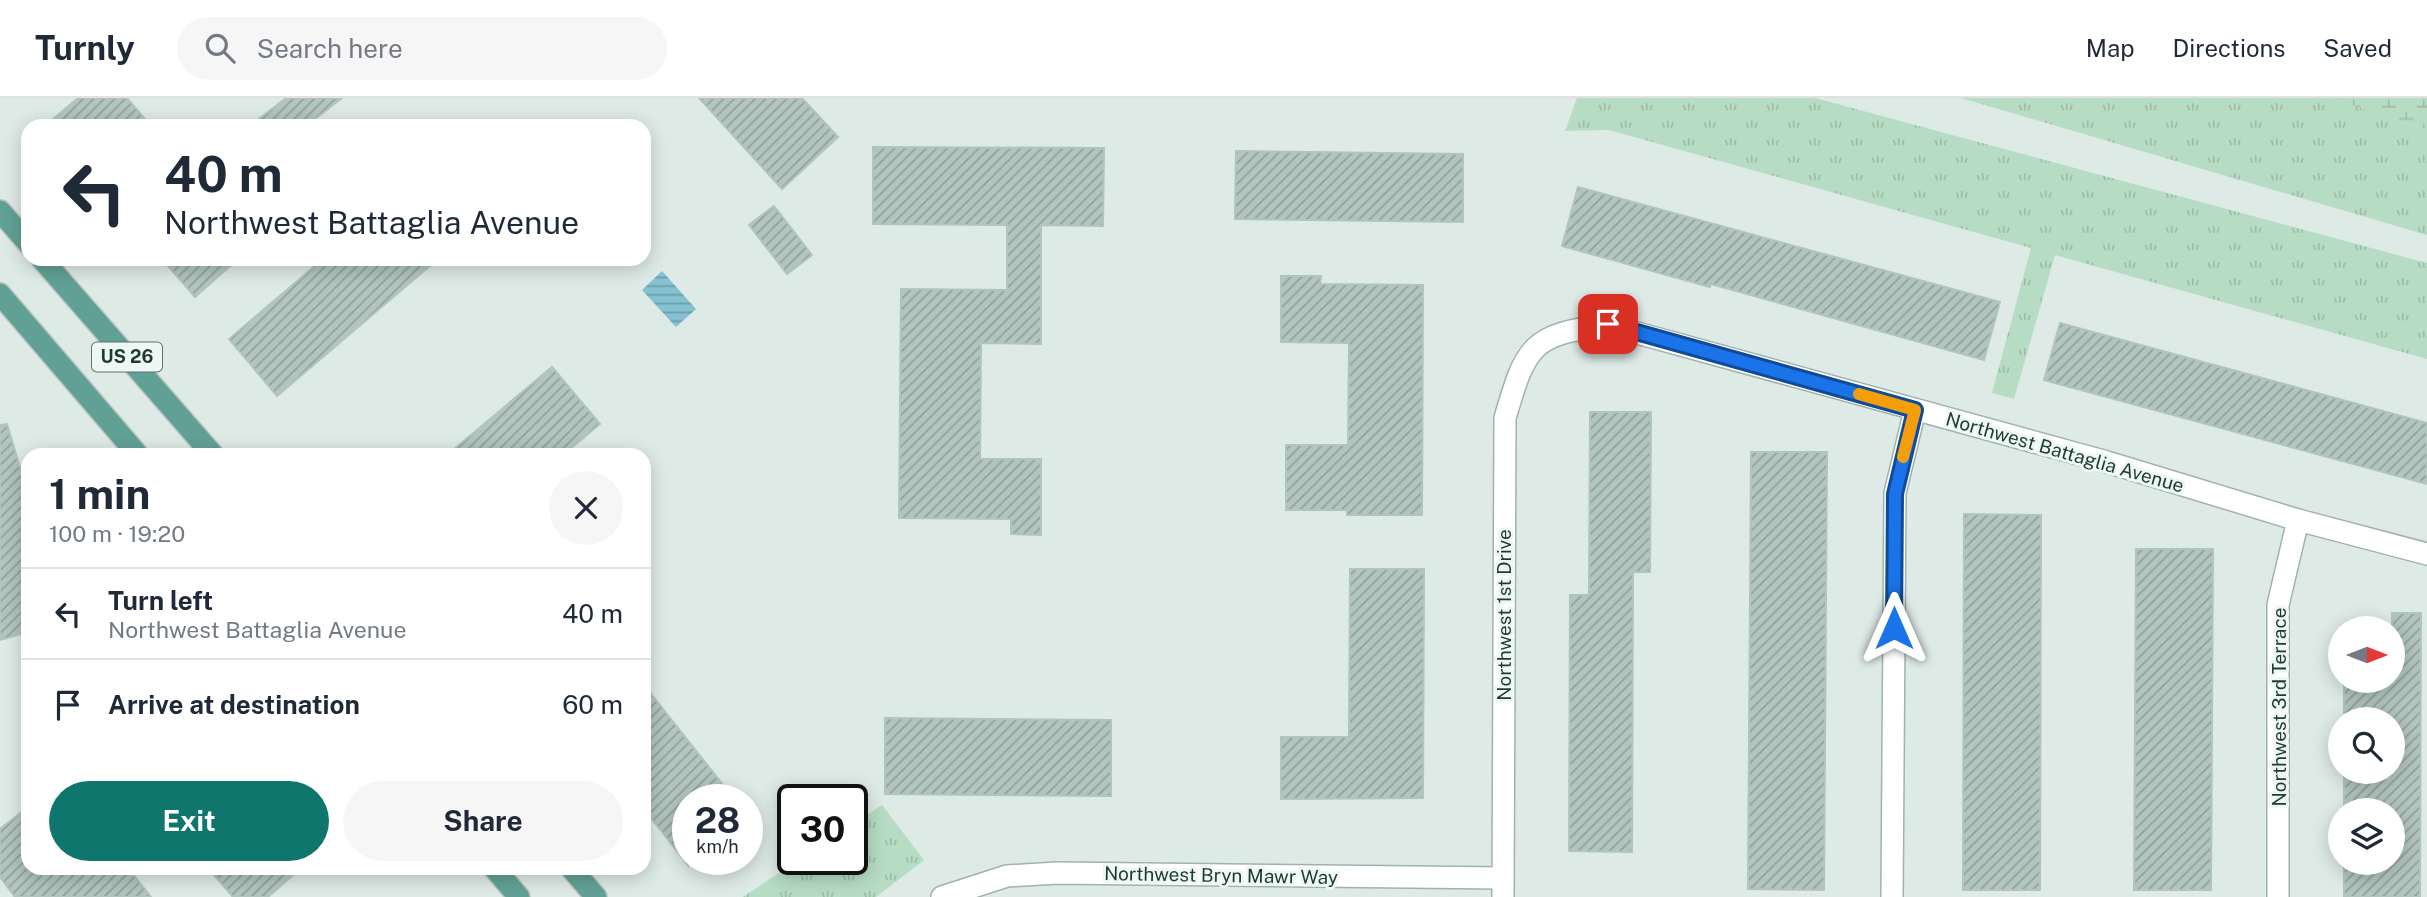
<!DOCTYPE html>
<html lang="en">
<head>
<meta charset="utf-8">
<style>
	:root { --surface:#fff; --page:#f6f6f7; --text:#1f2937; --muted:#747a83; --line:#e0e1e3; --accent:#0f766e }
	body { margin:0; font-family:"Public Sans",sans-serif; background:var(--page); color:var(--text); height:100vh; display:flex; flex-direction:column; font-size:26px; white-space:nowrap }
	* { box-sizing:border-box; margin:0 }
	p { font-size:23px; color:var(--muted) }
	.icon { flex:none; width:38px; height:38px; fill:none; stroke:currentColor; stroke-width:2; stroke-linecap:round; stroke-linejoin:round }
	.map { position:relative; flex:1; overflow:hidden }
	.panel { position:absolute; left:21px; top:350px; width:630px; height:427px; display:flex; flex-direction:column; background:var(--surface); border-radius:21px; box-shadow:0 4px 18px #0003 }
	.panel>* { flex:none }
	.banner { position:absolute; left:21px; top:21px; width:630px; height:147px; border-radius:21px; box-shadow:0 4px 18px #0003; background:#fff; color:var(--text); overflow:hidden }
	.needle { width:46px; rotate:90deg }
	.tools { position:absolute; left:2328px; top:518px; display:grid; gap:14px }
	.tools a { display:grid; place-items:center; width:77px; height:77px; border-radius:50%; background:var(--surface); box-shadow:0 4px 18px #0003; font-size:35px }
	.speed { position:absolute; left:672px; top:686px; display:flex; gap:14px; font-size:35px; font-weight:700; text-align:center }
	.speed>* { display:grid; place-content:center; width:91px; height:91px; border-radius:50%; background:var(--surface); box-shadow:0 4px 18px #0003; line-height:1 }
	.speed small { font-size:18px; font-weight:400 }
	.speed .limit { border:4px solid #111; border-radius:10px; background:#fff; color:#111 }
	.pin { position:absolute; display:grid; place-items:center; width:60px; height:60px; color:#fff; margin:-30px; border-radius:14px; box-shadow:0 4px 10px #0006 }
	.me { position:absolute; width:77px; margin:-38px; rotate:0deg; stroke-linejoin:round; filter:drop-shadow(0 0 5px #0008) }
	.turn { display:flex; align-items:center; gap:24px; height:147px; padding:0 28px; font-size:32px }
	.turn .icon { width:91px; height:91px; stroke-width:2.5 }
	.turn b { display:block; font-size:49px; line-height:60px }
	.round { display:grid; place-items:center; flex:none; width:74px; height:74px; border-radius:37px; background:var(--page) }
	.headline { display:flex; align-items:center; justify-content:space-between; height:119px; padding:0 28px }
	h1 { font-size:42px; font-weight:700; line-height:52px }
	.action { display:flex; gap:14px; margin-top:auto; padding:14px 28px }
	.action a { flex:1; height:80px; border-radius:42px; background:var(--accent); color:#fff; font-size:28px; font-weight:700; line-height:80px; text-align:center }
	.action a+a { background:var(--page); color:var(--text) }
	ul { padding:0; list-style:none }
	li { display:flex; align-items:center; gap:21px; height:91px; padding:0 28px; border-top:2px solid var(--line) }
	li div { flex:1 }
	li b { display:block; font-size:26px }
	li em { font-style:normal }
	header { display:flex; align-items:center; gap:42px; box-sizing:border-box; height:98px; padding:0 35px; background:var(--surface); border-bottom:2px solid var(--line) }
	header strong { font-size:33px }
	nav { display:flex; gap:38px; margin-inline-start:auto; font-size:24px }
	.search { width:490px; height:63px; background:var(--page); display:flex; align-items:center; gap:18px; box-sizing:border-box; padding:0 24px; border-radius:38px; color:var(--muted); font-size:26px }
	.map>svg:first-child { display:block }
	.grass { fill:url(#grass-tufts) }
	.wetland { fill:url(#wetland-marsh) }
	.water { fill:url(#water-rules) }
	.building { fill:url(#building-hatch); stroke:#b1c4bd; stroke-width:2 }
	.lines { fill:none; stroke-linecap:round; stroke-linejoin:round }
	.minor-casing { stroke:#a1b2ad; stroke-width:24 }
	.primary-casing { stroke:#bcc4c2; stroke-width:24 }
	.minor { stroke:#fff; stroke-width:21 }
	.primary { stroke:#61a195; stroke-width:21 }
	.route-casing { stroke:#114b97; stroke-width:18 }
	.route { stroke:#1a73e8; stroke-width:12 }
	.slow { stroke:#f59e0b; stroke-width:12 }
	.labels { text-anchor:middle; stroke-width:6; stroke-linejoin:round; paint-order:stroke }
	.shield { fill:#eef7f3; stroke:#5d736e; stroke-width:2 }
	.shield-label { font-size:18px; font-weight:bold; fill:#1f3a35 }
	.street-label { font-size:19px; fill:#1f3a35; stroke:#eef7f3 }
</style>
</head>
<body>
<header>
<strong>Turnly</strong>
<div class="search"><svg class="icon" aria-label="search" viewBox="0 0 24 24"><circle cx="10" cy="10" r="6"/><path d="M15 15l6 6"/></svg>Search here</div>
<nav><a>Map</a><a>Directions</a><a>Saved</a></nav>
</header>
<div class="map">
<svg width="2427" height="799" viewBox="0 0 2427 799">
	<defs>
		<pattern id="grass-tufts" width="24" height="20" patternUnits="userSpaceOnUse" patternTransform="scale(1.75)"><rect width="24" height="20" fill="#b6dcc3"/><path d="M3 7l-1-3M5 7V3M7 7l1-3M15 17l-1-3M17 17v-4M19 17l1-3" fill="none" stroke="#9cbea8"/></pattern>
		<pattern id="wetland-marsh" width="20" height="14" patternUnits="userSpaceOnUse" patternTransform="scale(1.75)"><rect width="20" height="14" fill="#b6dcc3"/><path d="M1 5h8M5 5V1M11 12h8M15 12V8" fill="none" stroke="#9cbea8"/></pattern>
		<pattern id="water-rules" width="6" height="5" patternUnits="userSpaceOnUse" patternTransform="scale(1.75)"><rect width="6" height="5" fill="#84c1d1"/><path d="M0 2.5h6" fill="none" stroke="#6b9eaa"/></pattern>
		<pattern id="building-hatch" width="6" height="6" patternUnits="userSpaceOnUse" patternTransform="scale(1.75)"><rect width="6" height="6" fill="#b3c5bf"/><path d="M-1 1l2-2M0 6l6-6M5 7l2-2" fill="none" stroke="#91a19c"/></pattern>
	</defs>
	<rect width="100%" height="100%" fill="#deeae6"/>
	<g class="grass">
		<polygon points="1577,0 1815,0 2427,165 2427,261 2055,157 2014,301 1992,295 2031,150 1609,32 1565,33"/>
		<polygon points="1961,0 2331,0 2427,32 2427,137"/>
		<polygon points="882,707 924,762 876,799 743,799 800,761 852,761 852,727"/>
	</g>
	<polygon class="wetland" points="2331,0 2427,0 2427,32"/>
	<polygon class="water" points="662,173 696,211 676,229 642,192"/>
	<g class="building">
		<polygon points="78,0 127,0 151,28 45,28"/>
		<polygon points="286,0 342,0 306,28 250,28"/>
		<polygon points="699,0 802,0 838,39 782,91"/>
		<polygon points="873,49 1104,50 1103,128 1041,127 1041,246 981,245 980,361 1041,361 1041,437 1011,436 1011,421 899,420 901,191 1007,192 1007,127 873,126"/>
		<polygon points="1236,53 1463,56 1463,124 1235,121"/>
		<polygon points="1578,89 2000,204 1984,262 1711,186 1710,189 1562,148"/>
		<polygon points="774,108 812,157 787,176 749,127"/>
		<polygon points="162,161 238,161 195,199"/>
		<polygon points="323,161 438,161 277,298 229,241"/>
		<polygon points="1281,178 1321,178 1320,186 1423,187 1422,417 1347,417 1347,412 1286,412 1286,347 1348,347 1349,245 1281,244"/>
		<polygon points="2060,225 2427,325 2427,386 2044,282"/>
		<polygon points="552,269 600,326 563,357 447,357"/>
		<polygon points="1590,314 1651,314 1650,474 1633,474 1632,754 1569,753 1570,497 1589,497"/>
		<polygon points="7,326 28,396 28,534 0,542 0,327"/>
		<polygon points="1751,354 1827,354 1824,792 1748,791"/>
		<polygon points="1964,416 2041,417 2040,792 1963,792"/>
		<polygon points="2136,451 2213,451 2211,792 2134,792"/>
		<polygon points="1350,471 1424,471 1423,700 1281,701 1281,639 1349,639"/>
		<polygon points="2392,515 2421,515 2420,799 2344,799 2344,765 2392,765 2392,712 2344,712 2344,674 2392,674 2392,621 2344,621 2344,583 2392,583"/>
		<polygon points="644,587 735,702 688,702 688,767 644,711"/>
		<polygon points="885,620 1111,622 1111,698 885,696"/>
		<polygon points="28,709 28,770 128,770 151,799 15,799 0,779 0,731"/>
		<polygon points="208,770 301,770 268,799 233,799"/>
	</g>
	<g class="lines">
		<g class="minor-casing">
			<g id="minor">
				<polyline points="942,799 1007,778 1057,775 1503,780"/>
				<path d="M1503,799L1505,320C1526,248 1531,236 1608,227L2107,364L2298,422L2427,456"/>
				<polyline points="1892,799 1895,395 1915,312"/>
				<polyline points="2278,799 2278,507 2298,422"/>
			</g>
		</g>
		<g class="primary-casing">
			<g id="primary">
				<polyline points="0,113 28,145"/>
				<polyline points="42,161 213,357"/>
				<polyline points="0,196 138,357"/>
				<polyline points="494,770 519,799"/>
				<polyline points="571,770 596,799"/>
			</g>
		</g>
		<use href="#minor" class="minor"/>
		<use href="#primary" class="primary"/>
	</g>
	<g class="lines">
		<g class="route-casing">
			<polyline id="route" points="1608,226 1915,312 1895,396 1894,530"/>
		</g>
		<use href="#route" class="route"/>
		<polyline class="slow" points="1859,296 1915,312 1903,359"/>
	</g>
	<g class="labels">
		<rect class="shield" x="92" y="244.5" width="70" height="29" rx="5"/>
		<g class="shield-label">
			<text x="127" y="265">US 26</text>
		</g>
		<g class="street-label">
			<text transform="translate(2065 354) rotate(16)" y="7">Northwest Battaglia Avenue</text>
			<text transform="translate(1504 517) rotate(-90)" y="7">Northwest 1st Drive</text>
			<text transform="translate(2279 609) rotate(-90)" y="7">Northwest 3rd Terrace</text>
			<text transform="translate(1221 777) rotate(1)" y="7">Northwest Bryn Mawr Way</text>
		</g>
	</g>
</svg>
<div class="tools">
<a><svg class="needle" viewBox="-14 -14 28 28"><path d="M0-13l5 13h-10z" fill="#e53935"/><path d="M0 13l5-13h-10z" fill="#747a83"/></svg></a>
<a><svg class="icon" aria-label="search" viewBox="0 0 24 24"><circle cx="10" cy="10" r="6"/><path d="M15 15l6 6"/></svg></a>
<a><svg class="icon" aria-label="layers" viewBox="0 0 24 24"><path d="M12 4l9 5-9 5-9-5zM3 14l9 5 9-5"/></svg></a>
</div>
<div class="speed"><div>28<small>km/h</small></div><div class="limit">30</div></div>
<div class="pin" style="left:1608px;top:226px;background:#d93025"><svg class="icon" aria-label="arrive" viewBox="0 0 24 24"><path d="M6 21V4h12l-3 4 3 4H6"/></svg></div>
<svg class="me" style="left:1894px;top:530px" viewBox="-20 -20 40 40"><path d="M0-17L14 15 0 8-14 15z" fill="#1a73e8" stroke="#fff" stroke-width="4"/></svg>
<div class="banner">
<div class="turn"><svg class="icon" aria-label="left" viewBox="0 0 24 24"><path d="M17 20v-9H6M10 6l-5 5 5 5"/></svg><div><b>40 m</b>Northwest Battaglia Avenue</div></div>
</div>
<section class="panel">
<div class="headline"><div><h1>1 min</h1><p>100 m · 19:20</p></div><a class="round"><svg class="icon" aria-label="close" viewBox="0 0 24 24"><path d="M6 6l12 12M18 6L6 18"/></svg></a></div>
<ul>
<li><svg class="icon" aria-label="left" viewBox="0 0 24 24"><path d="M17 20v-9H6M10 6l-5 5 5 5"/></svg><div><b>Turn left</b><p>Northwest Battaglia Avenue</p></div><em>40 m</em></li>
<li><svg class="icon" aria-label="arrive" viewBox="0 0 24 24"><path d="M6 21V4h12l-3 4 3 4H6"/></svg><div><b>Arrive at destination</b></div><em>60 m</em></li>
</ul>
<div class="action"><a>Exit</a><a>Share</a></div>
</section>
</div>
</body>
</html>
